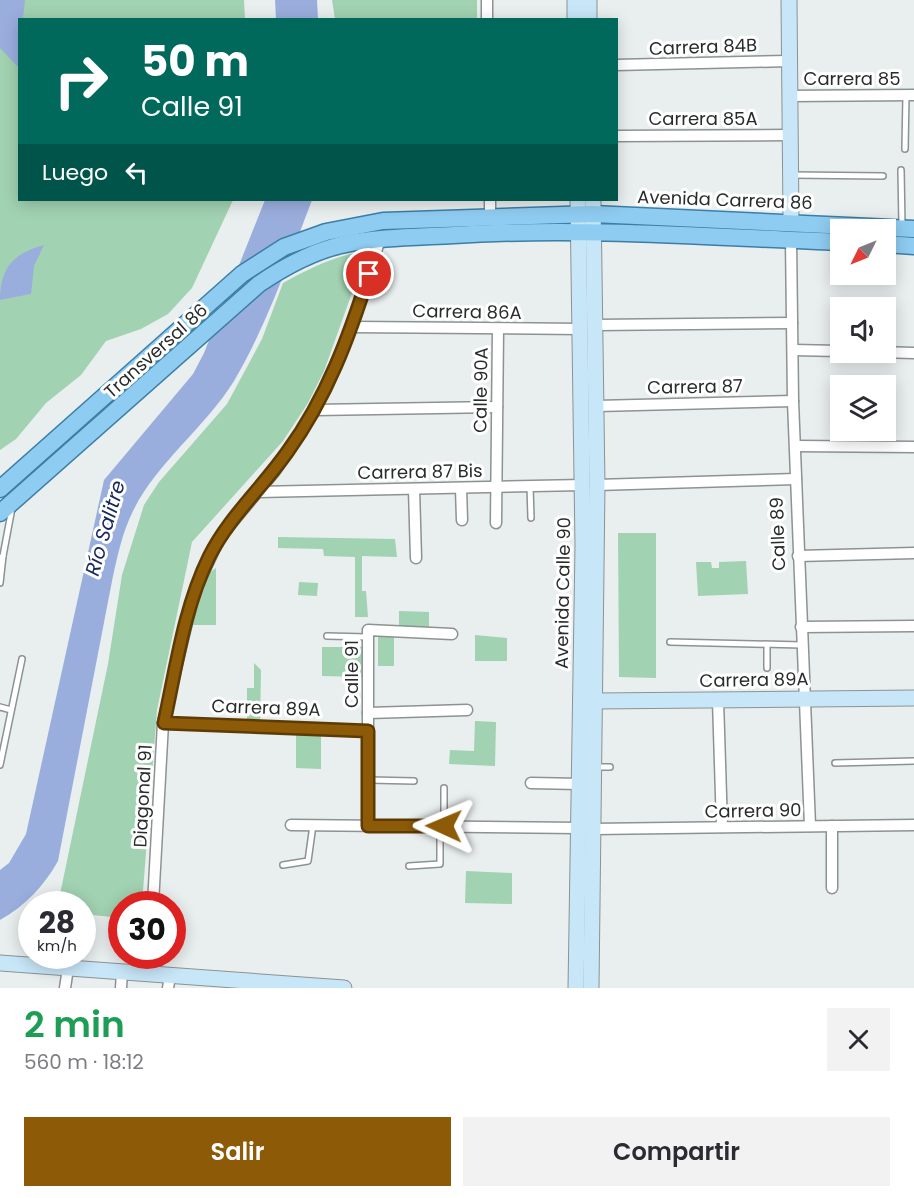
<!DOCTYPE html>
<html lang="es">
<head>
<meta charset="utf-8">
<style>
	:root { --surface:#fff; --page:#f2f2f3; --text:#2b2b33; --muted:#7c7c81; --accent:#8d5b07 }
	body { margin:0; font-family:Poppins,sans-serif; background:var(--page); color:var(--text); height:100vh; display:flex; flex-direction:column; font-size:22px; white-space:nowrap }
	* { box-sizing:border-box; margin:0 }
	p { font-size:20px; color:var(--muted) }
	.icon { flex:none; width:33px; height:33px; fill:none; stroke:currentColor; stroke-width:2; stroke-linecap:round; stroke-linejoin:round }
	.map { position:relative; height:988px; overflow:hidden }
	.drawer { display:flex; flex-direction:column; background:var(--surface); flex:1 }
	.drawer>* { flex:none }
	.guide { position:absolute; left:18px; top:18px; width:600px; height:183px; border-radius:0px; box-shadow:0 3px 15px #0003; background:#00695c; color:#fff; overflow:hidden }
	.needle { width:39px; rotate:227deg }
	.fabs { position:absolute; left:830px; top:219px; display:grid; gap:12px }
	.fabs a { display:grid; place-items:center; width:66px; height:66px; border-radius:0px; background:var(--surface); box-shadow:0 3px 15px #0003; font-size:30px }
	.speed { position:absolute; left:18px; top:891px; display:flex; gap:12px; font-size:30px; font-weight:700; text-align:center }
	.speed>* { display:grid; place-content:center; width:78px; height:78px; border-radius:50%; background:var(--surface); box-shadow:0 3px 15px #0003; line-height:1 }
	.speed small { font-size:15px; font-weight:400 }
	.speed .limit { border:9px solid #d22; background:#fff; color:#111 }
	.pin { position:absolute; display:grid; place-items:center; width:51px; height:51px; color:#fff; margin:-26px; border:3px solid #fff; border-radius:50%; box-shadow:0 2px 6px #0007 }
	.me { position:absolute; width:66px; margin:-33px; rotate:271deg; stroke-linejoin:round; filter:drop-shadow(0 0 4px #0008) }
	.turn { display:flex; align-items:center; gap:21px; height:126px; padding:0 24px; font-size:27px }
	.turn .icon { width:78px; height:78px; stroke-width:2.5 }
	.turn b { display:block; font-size:42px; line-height:51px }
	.then { display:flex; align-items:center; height:57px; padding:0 24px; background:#0003; gap:12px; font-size:22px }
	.round { display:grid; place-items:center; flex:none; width:63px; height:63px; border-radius:0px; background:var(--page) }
	.overview { display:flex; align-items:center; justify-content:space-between; height:102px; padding:0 24px }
	h1 { font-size:36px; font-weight:600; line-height:45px; color:#1e9e55 }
	.cta { display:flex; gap:12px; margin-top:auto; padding:12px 24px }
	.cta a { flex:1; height:69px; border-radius:0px; background:var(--accent); color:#fff; font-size:24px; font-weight:600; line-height:69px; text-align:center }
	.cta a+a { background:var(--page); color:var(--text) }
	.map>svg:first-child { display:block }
	.green { fill:#a1d2b1 }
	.water { fill:#9aaede }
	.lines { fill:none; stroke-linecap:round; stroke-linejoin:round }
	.lane-casing { stroke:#8d9293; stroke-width:8 }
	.street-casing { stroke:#8d9293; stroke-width:13 }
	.secondary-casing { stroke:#8d9293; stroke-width:17 }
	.primary-casing { stroke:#3c7ea6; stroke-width:19 }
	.lane { stroke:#fff; stroke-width:5 }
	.street { stroke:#fff; stroke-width:10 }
	.secondary { stroke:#c7e6f8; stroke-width:15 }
	.primary { stroke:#8fccf1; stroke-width:16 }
	.route-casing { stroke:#5c3b05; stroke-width:15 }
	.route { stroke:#8d5b07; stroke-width:10 }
	.labels { text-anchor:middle; stroke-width:6; stroke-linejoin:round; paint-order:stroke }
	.street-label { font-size:18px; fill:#2a2c2c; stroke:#fff }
	.water-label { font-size:20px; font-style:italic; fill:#182962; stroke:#fff }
</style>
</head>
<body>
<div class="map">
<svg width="914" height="988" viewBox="0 0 914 988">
	<rect width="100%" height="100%" fill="#e9eeef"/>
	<g class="green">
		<polygon points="0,0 244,0 245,19 20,20 20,200 233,200 192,288 168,314 141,329 106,341 81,375 46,403 16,439 0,450"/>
		<polygon points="332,0 477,0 477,19 335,19"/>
		<path d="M367,251L324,371L308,403L283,441L192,542L157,710L142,904H122L121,918L83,914L82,904H58L108,664L122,575L144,505L159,482L227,404L262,339L283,283C308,269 338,254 367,251Z"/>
		<polygon points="618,533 656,533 656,678 619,677"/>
		<polygon points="278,537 395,539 397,557 362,556 362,591 366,591 368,617 355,617 355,557 324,556 323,549 278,548"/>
		<polygon points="746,561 748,594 698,596 696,562 711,562 712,568 719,568 719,562"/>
		<polygon points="216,568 216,625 191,625 209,573"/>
		<polygon points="299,582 318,583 317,596 298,595"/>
		<polygon points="399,611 429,612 429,633 399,631"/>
		<rect x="378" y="635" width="16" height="31"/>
		<polygon points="475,635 507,638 507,661 475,661"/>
		<polygon points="322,647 363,647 363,677 322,676"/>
		<polygon points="254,663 261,670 260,727 247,727 247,688 254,688"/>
		<polygon points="475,721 496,722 495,766 449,764 450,750 474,751"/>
		<polygon points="296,731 321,732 321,769 296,768"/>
		<polygon points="466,871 512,873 512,904 465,903"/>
	</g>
	<g class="water">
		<polygon points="0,0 25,0 23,19 20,20 19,68 0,48"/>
		<polygon points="275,0 317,0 318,19 276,19"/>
		<path d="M265,200H312C289,260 267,325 234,381C205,428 157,462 133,511C122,533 117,558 112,581L58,861C44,886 25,906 0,920V870L9,863L26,834L104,480L193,374L204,353Z"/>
		<path d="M44,245L34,266L31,294L0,300C0,269 13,253 44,245Z"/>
	</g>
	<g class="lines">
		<g class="lane-casing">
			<g id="lane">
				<polyline points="905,149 906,95"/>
				<polyline points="901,170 902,226"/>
				<polyline points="792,175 883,176"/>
				<polyline points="530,486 531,518"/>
				<polyline points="0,558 3,556 12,508"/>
				<polyline points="0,583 3,556"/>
				<polyline points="327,636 367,637"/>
				<polyline points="670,642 802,645"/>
				<polyline points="767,668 767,645"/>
				<polyline points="0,707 11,710"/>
				<polyline points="835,763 914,761"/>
				<polyline points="0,765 22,659"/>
				<polyline points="594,767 610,767"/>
				<polyline points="369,780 414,781"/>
				<polyline points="444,826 444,788"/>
				<polyline points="283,865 308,861 313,825"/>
				<polyline points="409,866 440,864 440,826"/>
			</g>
		</g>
		<g class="street-casing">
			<g id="street">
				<polyline points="487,0 487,20"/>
				<polyline points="616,65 789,61"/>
				<polyline points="790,96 914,95"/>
				<polyline points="616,136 790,135"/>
				<polyline points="490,200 490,216"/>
				<polyline points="791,240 793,401 810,826"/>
				<polyline points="596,325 792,323"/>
				<polyline points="352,327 582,329"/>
				<polyline points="793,350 840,351"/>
				<polyline points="878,352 914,353"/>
				<polyline points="597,406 793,401"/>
				<polyline points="315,410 497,407"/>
				<polyline points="796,446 914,447"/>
				<polyline points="597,485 796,479"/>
				<polyline points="461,488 462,520"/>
				<polyline points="414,489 416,558"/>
				<polyline points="258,492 583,485"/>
				<polyline points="496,523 498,330"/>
				<polyline points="798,556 914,553"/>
				<polyline points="801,627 914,626"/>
				<polyline points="718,700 722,827"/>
				<polyline points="368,713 467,710"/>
				<polyline points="163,723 368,731"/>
				<polyline points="531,783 580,784"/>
				<polyline points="291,825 579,828"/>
				<polyline points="368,826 368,630 452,634"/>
				<polyline points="832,826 832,888"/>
				<polyline points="593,829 914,825"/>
				<polyline points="153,904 163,723 194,593 220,537 275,471 315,410 352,327 380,239"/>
				<polyline points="149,974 150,956"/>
				<polyline points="65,988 68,968"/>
				<polyline points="121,988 122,972"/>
				<polyline points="168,988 170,976"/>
			</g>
		</g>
		<g class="secondary-casing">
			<g id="secondary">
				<polyline points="575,0 575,20"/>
				<polyline points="589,0 589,20"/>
				<polyline points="789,0 791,222"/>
				<polyline points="595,701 914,698"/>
				<polyline points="0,963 344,988"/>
				<polyline points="576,988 583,546 578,200"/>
				<polyline points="591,988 597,485 593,200"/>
			</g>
		</g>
		<g class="primary-casing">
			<g id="primary">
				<polyline points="885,244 914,246"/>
				<polyline points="0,489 242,274 284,247 326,232 383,221 593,214 914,229"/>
				<path d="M0,513L259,284C284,267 311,252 341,245C378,237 416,237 454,235C582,227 712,237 840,242"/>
			</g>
		</g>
		<use href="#lane" class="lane"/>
		<use href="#street" class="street"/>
		<use href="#secondary" class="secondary"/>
		<use href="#primary" class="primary"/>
	</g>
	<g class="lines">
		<g class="route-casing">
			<path id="route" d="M369,274C349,337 327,397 288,451C263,487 228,518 209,557C184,608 176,668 164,723L368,731V826H444"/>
		</g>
		<use href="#route" class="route"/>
	</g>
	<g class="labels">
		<g class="street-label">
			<text transform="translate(703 47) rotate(-2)" y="6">Carrera 84B</text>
			<text x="852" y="85">Carrera 85</text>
			<text x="703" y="125">Carrera 85A</text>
			<text transform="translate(725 200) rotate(2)" y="6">Avenida Carrera 86</text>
			<text transform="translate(467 312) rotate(1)" y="6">Carrera 86A</text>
			<text transform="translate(156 351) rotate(-42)" y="6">Transversal 86</text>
			<text transform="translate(695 387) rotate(-1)" y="6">Carrera 87</text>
			<text transform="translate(481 390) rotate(-89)" y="6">Calle 90A</text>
			<text transform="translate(420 472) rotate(-1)" y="6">Carrera 87 Bis</text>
			<text transform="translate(778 534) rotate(-92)" y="6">Calle 89</text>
			<text transform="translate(563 593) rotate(-89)" y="6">Avenida Calle 90</text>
			<text transform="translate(352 674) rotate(-90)" y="6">Calle 91</text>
			<text transform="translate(754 680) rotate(-1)" y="6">Carrera 89A</text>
			<text transform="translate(266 708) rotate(2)" y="6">Carrera 89A</text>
			<text transform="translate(143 796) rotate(-87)" y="6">Diagonal 91</text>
			<text transform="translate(753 811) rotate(-1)" y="6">Carrera 90</text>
		</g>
		<g class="water-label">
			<text transform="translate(105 528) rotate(-74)" y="7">Río Salitre</text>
		</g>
	</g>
</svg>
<div class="fabs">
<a><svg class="needle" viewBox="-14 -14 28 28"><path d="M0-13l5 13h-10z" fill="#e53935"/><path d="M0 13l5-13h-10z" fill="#7c7c81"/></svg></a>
<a><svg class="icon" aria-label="sound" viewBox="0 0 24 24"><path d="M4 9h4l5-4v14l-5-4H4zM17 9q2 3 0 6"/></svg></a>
<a><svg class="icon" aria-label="layers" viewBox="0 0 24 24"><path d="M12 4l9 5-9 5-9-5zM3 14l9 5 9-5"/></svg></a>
</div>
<div class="speed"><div>28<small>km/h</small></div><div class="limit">30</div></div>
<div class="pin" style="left:369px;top:274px;background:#d93025"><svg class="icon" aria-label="arrive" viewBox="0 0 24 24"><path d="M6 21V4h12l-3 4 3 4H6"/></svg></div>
<svg class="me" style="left:444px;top:826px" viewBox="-20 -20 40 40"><path d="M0-17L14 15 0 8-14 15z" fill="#8d5b07" stroke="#fff" stroke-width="4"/></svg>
<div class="guide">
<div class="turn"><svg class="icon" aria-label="right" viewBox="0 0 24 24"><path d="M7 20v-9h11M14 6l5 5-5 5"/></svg><div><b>50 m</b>Calle 91</div></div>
<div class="then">Luego<svg class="icon" aria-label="left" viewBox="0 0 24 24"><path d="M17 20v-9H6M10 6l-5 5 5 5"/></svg></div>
</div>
</div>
<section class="drawer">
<div class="overview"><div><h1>2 min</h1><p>560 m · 18:12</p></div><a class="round"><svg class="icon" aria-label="close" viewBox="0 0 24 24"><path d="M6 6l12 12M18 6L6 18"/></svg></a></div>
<div class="cta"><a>Salir</a><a>Compartir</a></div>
</section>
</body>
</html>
